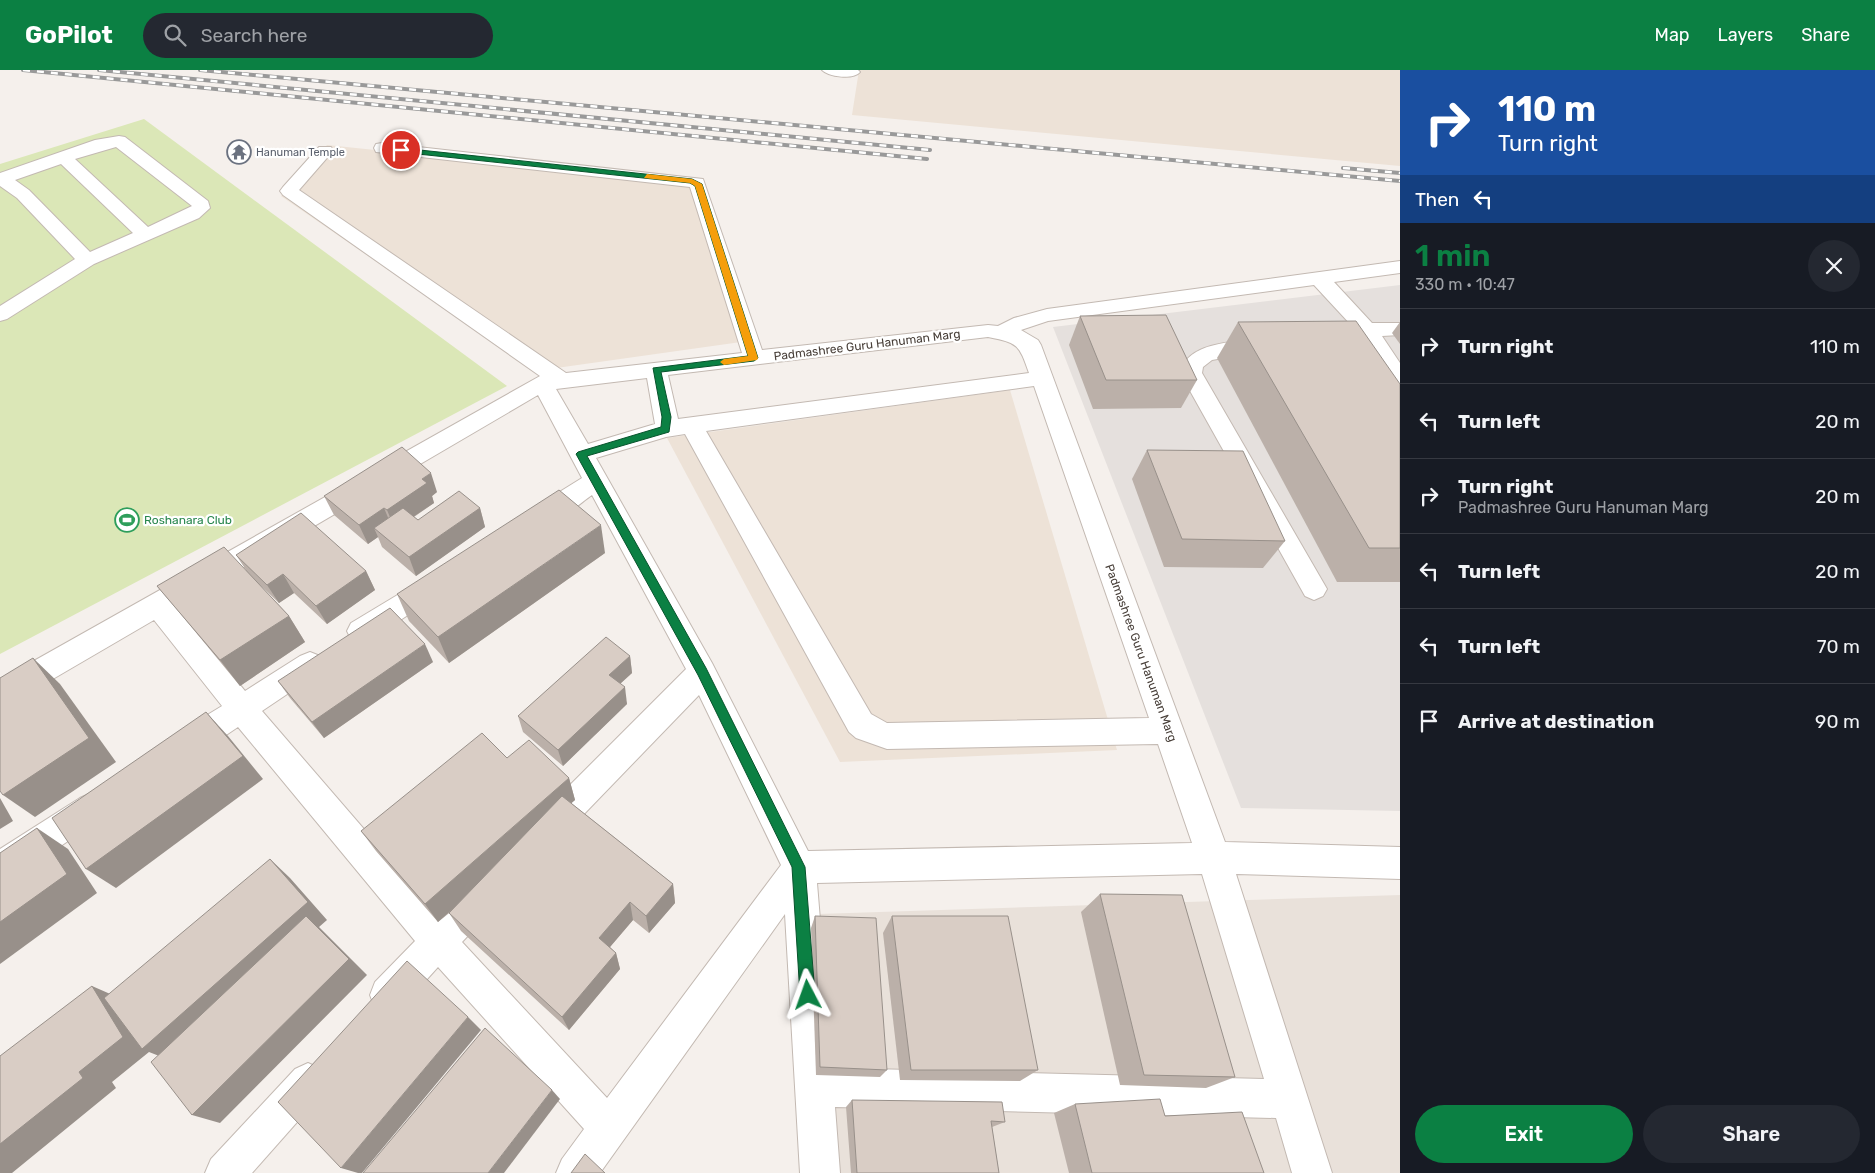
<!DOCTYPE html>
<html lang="en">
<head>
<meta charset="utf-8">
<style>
	:root { --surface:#171b24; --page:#242831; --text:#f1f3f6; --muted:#9ea1a6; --line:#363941; --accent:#0b8043 }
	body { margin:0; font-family:Rubik,sans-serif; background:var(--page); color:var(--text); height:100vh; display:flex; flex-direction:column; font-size:19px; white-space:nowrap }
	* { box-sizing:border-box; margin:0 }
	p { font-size:16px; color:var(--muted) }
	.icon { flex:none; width:28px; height:28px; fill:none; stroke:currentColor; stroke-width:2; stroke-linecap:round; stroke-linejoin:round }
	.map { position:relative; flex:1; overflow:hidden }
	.side { display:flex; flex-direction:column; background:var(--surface); width:475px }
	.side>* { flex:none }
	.hud { background:#1a4fa0; color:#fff; overflow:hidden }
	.pin { position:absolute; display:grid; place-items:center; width:42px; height:42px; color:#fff; margin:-21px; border:2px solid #fff; border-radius:50%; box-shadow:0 1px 5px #0007 }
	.me { position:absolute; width:55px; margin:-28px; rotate:356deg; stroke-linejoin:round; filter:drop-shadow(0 0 4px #0008) }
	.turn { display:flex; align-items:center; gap:18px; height:105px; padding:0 15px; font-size:22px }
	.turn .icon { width:65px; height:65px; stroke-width:2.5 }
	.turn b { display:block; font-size:35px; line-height:42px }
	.then { display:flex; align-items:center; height:48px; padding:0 15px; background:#0003; gap:10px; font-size:19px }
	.round { display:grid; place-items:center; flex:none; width:52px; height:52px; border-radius:26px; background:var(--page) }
	.headline { display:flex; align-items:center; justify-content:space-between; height:85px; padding:0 15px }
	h1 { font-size:30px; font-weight:600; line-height:38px; color:var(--accent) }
	.action { display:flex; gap:10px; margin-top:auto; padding:10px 15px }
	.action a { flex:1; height:58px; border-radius:30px; background:var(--accent); color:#fff; font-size:20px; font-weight:600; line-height:58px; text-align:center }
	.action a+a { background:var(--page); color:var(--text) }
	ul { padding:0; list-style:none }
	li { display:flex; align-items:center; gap:15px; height:75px; padding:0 15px; border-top:1px solid var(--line) }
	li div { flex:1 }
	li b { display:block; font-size:19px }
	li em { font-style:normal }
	header { display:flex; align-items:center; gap:30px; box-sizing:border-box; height:70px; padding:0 25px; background:var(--accent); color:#fff }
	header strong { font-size:24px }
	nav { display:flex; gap:28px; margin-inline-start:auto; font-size:18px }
	.search { width:350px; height:45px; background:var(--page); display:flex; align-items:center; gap:12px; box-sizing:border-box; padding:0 18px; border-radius:28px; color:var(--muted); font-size:19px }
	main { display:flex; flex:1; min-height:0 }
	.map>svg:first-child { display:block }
	.residential { fill:#e9e1da }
	.industrial { fill:#e5e0dd }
	.education { fill:#ede2d7 }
	.green { fill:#dbe7b7 }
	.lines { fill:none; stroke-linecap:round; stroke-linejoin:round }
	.minor-casing { stroke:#c3b9b2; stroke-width:2 }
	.minor { fill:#fff; fill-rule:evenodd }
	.rail-casing { stroke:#999; stroke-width:4 }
	.rail { stroke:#fff; stroke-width:2.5; stroke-dasharray:7; stroke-linecap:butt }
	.wall { fill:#bbb0a9 }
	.shaded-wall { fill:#98908a }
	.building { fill:#d9cdc5; stroke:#98908a }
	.route { fill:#0b8043; stroke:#07532c }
	.slow { fill:#f59e0b }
	.labels { text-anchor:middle; stroke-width:4.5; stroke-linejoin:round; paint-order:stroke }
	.far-worship-label { font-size:11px; fill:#5b616d; stroke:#fff; text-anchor:start }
	.street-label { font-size:12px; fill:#49403a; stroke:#fff }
	.leisure-label { font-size:12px; fill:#27864d; stroke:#fff; text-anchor:start }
</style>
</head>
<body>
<header>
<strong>GoPilot</strong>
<div class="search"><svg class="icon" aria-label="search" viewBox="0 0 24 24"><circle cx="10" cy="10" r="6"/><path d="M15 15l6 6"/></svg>Search here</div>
<nav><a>Map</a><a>Layers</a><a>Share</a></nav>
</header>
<main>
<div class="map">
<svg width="1400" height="1103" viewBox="0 0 1400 1103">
	<rect width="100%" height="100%" fill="#f5f0ec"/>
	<polygon class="residential" points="1400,825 1400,1103 823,1103 818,844"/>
	<polygon class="industrial" points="1400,215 1400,741 1241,738 1053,257"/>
	<g class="education">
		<polygon points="859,0 1400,0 1400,96 852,45"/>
		<polygon points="327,75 695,113 741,272 535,301 281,126"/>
		<polygon points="1010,320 1117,680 840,692 667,368"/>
	</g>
	<polygon class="green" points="144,49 507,316 0,584 0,94"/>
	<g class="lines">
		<g class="minor-casing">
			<g id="minor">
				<path d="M822,0H858L860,2C853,10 829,7 822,0Z"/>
				<path d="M119,66L125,67L208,131L210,138L199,148L94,194L7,249L0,251V236L75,189L17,128L0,116V103L95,70ZM116,77L192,136L148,157L75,89ZM61,94L133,163L90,182L29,120L15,110Z"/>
				<path d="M382,73L703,109L762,280L988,255L998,256L1014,248L1047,239L1400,191V203L1334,212L1372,253H1400V265L1382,266L1400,293V316L1392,314L1361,267L1324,273L1317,271L1313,266L1317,261L1352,256L1314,215L1048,251L1021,260L1038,270L1041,275L1225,772L1400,777V809L1236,804L1332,1103H1292L1276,1048L835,1037L840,1103H800L785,844L600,1103H556L562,1089L584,1059L438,897L401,938L388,943L375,938L370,925L375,912L415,871L238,657L198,684L187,687L176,684L172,674L176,664L222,636L154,550L10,634L0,637V610L540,306L283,125L280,121L283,117L319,77H331L333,81L299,120L566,303L742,283L690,117L376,82L374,78L376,74ZM988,267C1018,273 1019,274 1029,303L678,349L668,305ZM647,308L655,354L588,374L556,319ZM1034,316L1149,648L887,653L871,644L706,361ZM538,325L582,408L529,441L525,448L529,455C550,461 575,437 592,425L686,599L535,750L530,761L535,772L546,776L557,772L699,625L781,795L607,1028L462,872L494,838L499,826L494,814L482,809L470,814L439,846L262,641L320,602L324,594L320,586L310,582L300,586L245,621L176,537ZM685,364L849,662L856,668L887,679L1158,674L1192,773L808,781L712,593L596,388L666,367ZM1202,804L1264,1009L832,998L817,813Z"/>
				<path d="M1260,268L1268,270L1271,275L1268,280L1212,290L1203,297L1202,303L1327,519L1323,526L1314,530L1305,526L1180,303C1188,271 1233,273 1260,268Z"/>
				<polygon points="433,506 442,509 446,516 442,523 371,569 361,572 351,569 347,561 351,553 424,509"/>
				<polygon points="91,723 102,728 107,738 102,748 12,809 0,814 0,779 80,728"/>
				<polygon points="308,993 321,999 327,1012 321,1025 252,1103 205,1103 211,1089 295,999"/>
			</g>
		</g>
		<use href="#minor" class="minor"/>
		<g class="rail-casing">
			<g id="rail">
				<polyline points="23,0 927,89"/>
				<polyline points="99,0 930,80"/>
				<polyline points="200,0 1400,111"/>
				<polyline points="1343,98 1400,103"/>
			</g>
		</g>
		<use href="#rail" class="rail"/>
	</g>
	<g class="wall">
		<polygon points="1080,246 1197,310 1181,338 1093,339 1069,275"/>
		<polygon points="1238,252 1400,314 1400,512 1337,512 1217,288"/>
		<polygon points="1400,252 1400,274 1392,263"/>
		<polygon points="1147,380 1285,471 1263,498 1164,497 1132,409"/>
		<polygon points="437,422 432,426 434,433 414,447 418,450 480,438 485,457 416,506 382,477 378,467 368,474 334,445 324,426"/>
		<polygon points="605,483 449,593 409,551 397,524"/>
		<polygon points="236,485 366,501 375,520 327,554 294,523 279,533 257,512 289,546 305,572 240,616 179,542 157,516 246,500"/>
		<polygon points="630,586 632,603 620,614 627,634 563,696 523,662 518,646"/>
		<polygon points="433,592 324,668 290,628 278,611"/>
		<polygon points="507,688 569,708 575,730 571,733 673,814 675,833 649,863 633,850 610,877 616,883 620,899 569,960 461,861 449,843 453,840 438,852 376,781 361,761"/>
		<polygon points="1100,824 1235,1007 1206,1018 1120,1015 1081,842"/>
		<polygon points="815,846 887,1000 880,1007 816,1005 811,858"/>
		<polygon points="892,846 1038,1000 1020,1011 900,1010 883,863"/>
		<polygon points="852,1030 1005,1052 992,1057 999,1103 851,1103 846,1037"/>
		<polygon points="1075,1034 1165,1046 1264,1103 1069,1103 1054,1043"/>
	</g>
	<g class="shaded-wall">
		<polygon points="431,403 437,422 432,426 434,433 395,459 387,440 422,409"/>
		<polygon points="384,438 392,457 374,458 378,467 368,474 359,455"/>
		<polygon points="480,438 485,457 416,506 409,487"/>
		<polygon points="601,455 605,483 449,593 438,567"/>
		<polygon points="366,501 375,520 327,554 316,536"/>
		<polygon points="283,504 294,523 279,533 267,515"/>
		<polygon points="289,546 305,572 240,616 220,590"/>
		<polygon points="425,574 433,592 324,668 312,652"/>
		<polygon points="630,586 632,603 611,622 609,605"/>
		<polygon points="33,588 60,614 116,692 35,747 3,725"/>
		<polygon points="625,617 627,634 563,696 558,680"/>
		<polygon points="206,642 228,666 263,709 116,818 86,799"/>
		<polygon points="569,708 575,730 438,852 425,834"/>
		<polygon points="0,728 13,751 0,759"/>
		<polygon points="37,758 68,779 97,823 0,894 0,852"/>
		<polygon points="270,789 290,808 327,850 319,857 367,905 220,1053 192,1045 172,991 149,982 112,1012 116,1018 12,1103 0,1103 0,1074 92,916 124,930"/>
		<polygon points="673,814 675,833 649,863 646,846"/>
		<polygon points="630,832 633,850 604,884 599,868"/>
		<polygon points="616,883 620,899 569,960 562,947"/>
		<polygon points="468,947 481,960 362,1103 358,1103 341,1098"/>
		<polygon points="552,1020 560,1029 504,1103 488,1103"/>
	</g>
	<g class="building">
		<polygon points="1166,245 1197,310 1106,310 1080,246"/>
		<polygon points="1356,251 1400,314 1400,478 1369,478 1238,252"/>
		<polygon points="402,377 431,403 422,409 427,413 387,440 384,438 359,455 324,426"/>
		<polygon points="1147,380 1243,381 1285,471 1182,469"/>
		<polygon points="559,420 601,455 438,567 397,524"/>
		<polygon points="459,421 480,438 409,487 374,458 403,438 418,450"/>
		<polygon points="301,443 366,501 316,536 283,504 267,515 236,485"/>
		<polygon points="224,477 289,546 220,590 157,516"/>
		<polygon points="390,538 425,574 312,652 278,611"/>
		<polygon points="606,567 630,586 609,605 625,617 558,680 518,646"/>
		<polygon points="33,588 89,668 3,725 0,721 0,608"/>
		<polygon points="206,642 243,686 86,799 52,748"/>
		<polygon points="482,663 507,688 529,670 569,708 425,834 361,761"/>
		<polygon points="562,726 673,814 646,846 630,832 599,868 616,883 562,947 449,843"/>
		<polygon points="37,758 67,804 0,852 0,783"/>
		<polygon points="270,789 308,832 142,979 104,928"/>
		<polygon points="1100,824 1182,825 1235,1007 1144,1005"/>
		<polygon points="306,846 349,889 192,1045 151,992"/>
		<polygon points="815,846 876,848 887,1000 820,997"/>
		<polygon points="892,846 1008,846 1038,1000 911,1000"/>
		<polygon points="407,891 468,947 341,1098 278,1032"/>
		<polygon points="92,916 123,967 79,1002 83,1008 0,1074 0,986"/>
		<polygon points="485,958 552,1020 488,1103 363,1103"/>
		<polygon points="1160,1029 1165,1046 1242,1042 1264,1103 1092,1103 1075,1034"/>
		<polygon points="852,1030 1002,1032 1005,1052 991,1051 999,1103 857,1103"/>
		<polygon points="585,1084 605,1103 571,1103"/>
	</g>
	<polygon class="route" points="401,78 692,109 702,114 758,288 754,291 661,302 671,347 669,362 587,386 706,598 805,797 815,925 813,930 808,932 803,930 800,925 792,797 698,605 576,384 578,382 661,357 662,347 653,298 748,286 695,116 690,113 399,82"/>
	<polygon class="slow" points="647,104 692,109 702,114 758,288 757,290 724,295 720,292 724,289 748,286 695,116 690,113 644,108"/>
	<defs>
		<g id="temple-ring" transform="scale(1.25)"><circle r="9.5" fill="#fff" stroke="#6b7280" stroke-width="1.5"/><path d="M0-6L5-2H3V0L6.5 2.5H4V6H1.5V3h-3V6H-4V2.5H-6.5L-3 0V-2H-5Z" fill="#6b7280"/></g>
		<g id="stadium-ring" transform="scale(1.25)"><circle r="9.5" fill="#fff" stroke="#2e9e5b" stroke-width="1.5"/><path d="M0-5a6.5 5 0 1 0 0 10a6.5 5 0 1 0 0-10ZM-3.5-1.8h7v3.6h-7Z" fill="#2e9e5b"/></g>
	</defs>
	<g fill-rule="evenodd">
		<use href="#temple-ring" x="239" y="82"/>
		<use href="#stadium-ring" x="127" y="450"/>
	</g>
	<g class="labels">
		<g class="far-worship-label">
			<text x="256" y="86">Hanuman Temple</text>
		</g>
		<g class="street-label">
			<text transform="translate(867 275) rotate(-7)" y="4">Padmashree Guru Hanuman Marg</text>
			<text transform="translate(1141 583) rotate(70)" y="4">Padmashree Guru Hanuman Marg</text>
		</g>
		<g class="leisure-label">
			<text x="144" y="454">Roshanara Club</text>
		</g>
	</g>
</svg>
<div class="pin" style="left:401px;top:80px;background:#d93025"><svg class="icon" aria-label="arrive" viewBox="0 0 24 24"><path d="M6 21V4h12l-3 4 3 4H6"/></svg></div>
<svg class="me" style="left:808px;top:925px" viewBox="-20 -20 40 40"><path d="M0-17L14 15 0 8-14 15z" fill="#0b8043" stroke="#fff" stroke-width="4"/></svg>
</div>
<section class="side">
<div class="hud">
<div class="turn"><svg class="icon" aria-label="right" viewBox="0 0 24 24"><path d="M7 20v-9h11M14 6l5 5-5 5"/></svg><div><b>110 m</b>Turn right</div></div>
<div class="then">Then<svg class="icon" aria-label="left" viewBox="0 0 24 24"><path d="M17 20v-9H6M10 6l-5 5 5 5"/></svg></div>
</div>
<div class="headline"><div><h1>1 min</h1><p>330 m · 10:47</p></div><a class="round"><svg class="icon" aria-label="close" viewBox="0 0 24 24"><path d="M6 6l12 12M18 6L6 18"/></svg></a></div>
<ul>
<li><svg class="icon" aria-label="right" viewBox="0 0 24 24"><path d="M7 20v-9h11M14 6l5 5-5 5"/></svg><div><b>Turn right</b></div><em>110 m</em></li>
<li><svg class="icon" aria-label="left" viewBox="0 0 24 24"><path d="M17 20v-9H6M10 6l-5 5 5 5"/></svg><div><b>Turn left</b></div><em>20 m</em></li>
<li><svg class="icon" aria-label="right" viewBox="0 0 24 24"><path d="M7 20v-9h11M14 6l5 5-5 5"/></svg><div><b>Turn right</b><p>Padmashree Guru Hanuman Marg</p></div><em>20 m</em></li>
<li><svg class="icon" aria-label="left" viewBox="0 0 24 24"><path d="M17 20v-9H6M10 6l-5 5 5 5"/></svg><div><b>Turn left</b></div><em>20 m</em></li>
<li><svg class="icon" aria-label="left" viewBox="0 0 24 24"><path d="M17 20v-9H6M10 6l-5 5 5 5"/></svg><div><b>Turn left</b></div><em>70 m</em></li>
<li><svg class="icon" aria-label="arrive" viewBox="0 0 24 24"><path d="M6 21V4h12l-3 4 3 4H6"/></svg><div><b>Arrive at destination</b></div><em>90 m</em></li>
</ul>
<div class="action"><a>Exit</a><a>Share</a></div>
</section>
</main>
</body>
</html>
